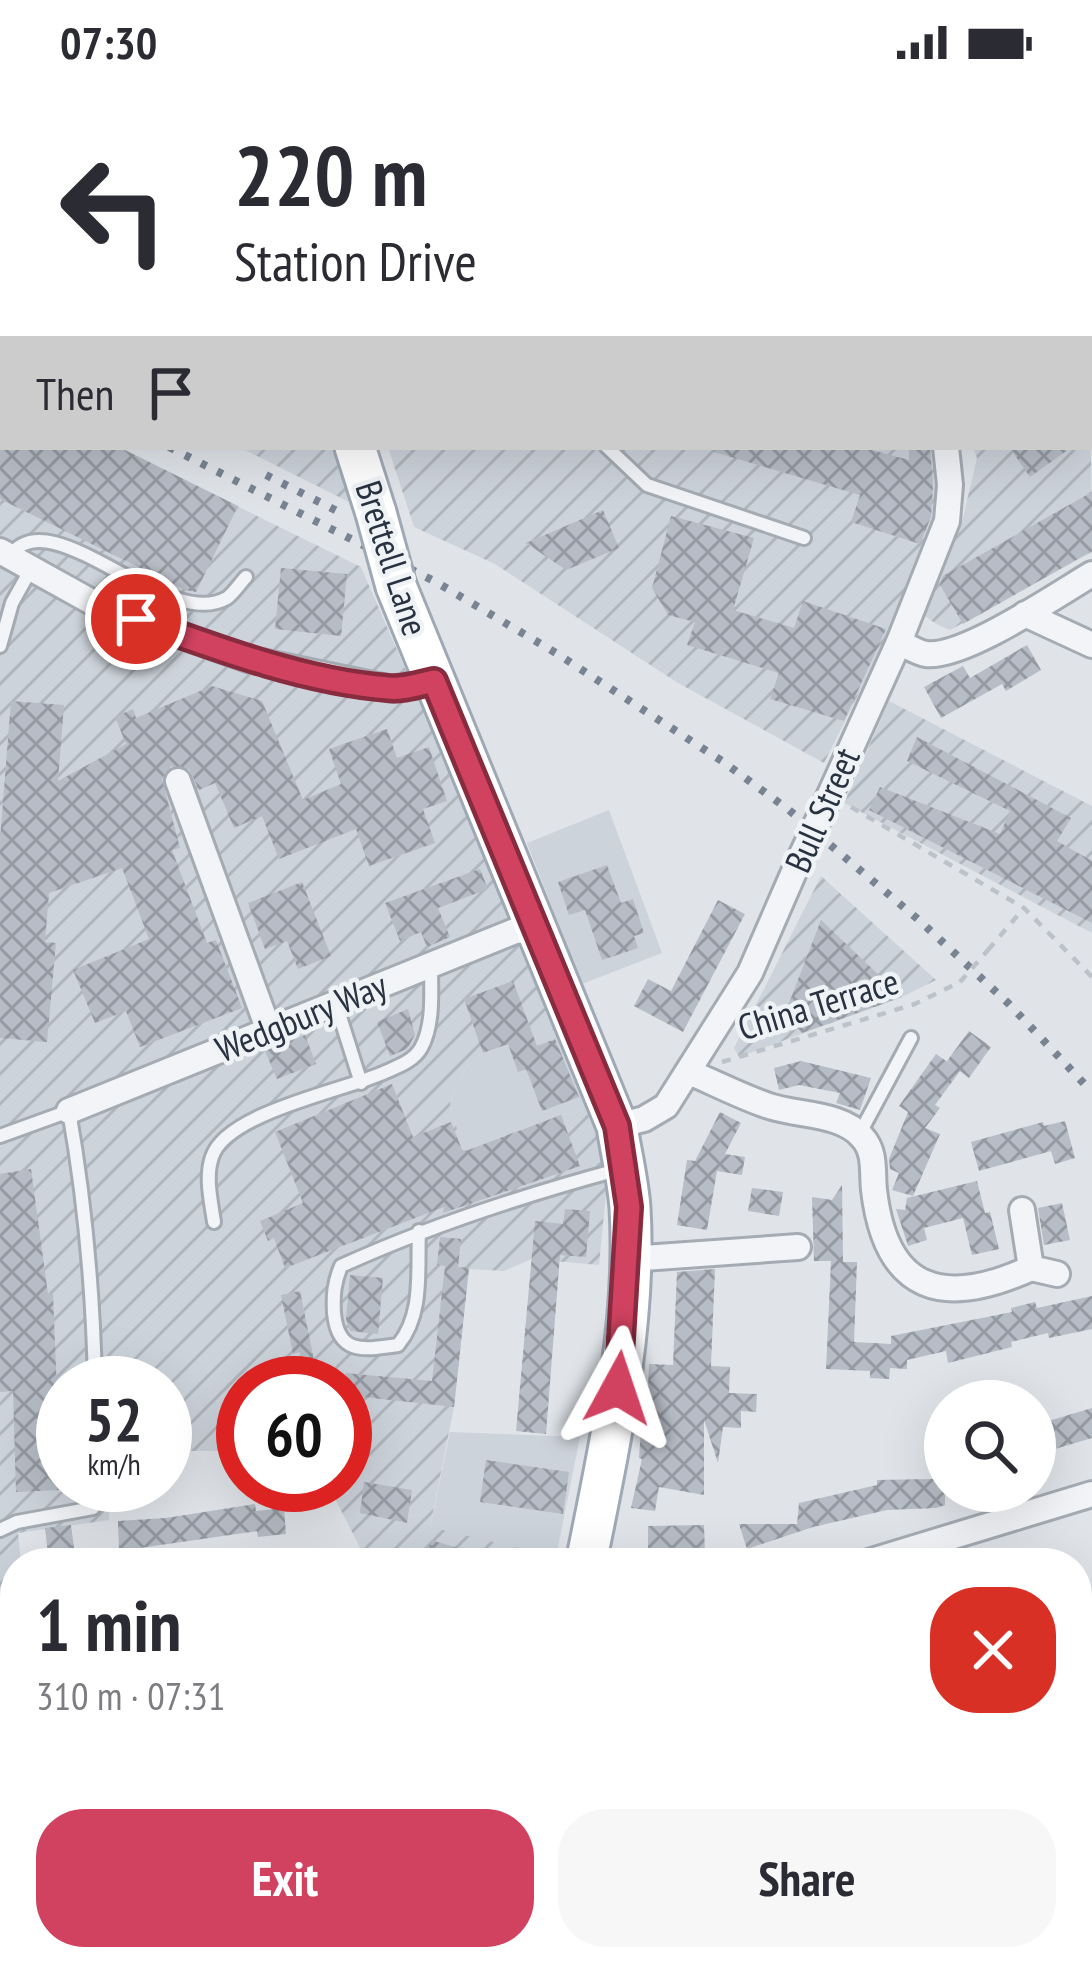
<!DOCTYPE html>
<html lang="en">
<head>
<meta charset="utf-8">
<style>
	:root { --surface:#fff; --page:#f7f7f7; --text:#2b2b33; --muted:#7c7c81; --accent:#d0425f }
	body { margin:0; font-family:"PT Sans Narrow",sans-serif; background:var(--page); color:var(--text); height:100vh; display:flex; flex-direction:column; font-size:45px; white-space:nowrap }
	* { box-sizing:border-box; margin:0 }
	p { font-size:39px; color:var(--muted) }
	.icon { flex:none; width:66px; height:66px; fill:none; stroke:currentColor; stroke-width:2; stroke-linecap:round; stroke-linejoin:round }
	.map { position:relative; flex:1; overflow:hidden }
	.sheet { position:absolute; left:0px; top:1464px; width:1092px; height:423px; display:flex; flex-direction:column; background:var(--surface); border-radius:48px 48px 0 0; box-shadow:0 12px 48px #0002 }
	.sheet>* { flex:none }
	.top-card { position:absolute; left:0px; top:0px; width:1092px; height:366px; box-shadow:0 12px 48px #0002; background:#fff; color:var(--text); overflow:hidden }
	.tools { position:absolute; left:924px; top:1296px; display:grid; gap:24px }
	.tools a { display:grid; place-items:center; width:132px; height:132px; border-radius:50%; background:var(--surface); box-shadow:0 12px 48px #0002; font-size:60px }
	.speed { position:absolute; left:36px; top:1272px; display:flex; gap:24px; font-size:60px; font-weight:700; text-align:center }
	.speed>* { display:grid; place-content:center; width:156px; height:156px; border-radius:50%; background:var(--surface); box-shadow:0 12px 48px #0002; line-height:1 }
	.speed small { font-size:30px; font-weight:400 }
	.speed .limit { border:18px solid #d22; background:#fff; color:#111 }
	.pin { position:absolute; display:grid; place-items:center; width:102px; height:102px; color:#fff; margin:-51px; border:6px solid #fff; border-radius:50%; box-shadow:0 3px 12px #0007 }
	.me { position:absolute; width:132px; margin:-66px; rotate:5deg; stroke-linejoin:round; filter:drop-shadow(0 0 9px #0008) }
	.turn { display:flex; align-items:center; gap:42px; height:252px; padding:0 36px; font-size:54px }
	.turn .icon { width:156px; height:156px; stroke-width:2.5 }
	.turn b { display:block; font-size:84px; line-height:102px }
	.then { display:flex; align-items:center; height:114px; padding:0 36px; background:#0003; gap:24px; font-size:45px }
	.round { display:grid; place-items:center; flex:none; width:126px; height:126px; border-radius:48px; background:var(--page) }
	.headline { display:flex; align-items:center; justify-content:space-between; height:204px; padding:0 36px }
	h1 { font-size:72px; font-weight:800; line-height:90px }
	.primary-button { display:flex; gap:24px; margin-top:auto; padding:24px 36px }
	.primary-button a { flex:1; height:138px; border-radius:48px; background:var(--accent); color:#fff; font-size:48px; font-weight:800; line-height:138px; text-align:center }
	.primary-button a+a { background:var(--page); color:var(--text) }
	.status { display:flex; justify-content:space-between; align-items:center; height:84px; padding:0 60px; background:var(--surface); direction:ltr }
	.status svg { height:33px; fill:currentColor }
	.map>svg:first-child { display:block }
	.built { fill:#cdd3db }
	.industrial { fill:url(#industrial-furrows) }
	.park { fill:url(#park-crowns) }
	.building { fill:url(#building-cross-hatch) }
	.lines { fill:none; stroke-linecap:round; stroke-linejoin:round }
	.lane-casing { stroke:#a5abb3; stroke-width:18 }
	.street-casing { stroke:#a5abb3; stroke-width:30 }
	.primary-casing { stroke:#9fa9b5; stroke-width:45 }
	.path { stroke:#bdc2c8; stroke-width:4.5; stroke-dasharray:9 9; stroke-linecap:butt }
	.lane { stroke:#f2f4f7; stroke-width:12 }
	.street { stroke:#f2f4f7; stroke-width:24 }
	.secondary { stroke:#fff; stroke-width:33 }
	.primary { stroke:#fff; stroke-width:39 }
	.rail { stroke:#798493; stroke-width:8; stroke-dasharray:6 12; stroke-linecap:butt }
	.street-bridge-casing { stroke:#a5abb3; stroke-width:30; stroke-linecap:butt }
	.primary-bridge-casing { stroke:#9fa9b5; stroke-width:45; stroke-linecap:butt }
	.path-bridge { stroke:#bdc2c8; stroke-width:4.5; stroke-dasharray:9 9; stroke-linecap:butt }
	.street-bridge { stroke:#f2f4f7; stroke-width:24 }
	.primary-bridge { stroke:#fff; stroke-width:39 }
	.route-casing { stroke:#872b3e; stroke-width:30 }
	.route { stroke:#d0425f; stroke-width:21 }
	.labels { text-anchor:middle; stroke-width:9; stroke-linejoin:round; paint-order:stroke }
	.street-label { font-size:36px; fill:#283241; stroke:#eff3f6 }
</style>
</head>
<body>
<div class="status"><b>07:30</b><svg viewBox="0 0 49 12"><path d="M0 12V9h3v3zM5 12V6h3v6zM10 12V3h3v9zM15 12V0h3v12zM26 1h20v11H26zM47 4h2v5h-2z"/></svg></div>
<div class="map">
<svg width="1092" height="1885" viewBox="0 0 1092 1885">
	<defs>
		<pattern id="industrial-furrows" width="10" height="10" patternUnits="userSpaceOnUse" patternTransform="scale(3)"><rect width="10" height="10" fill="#cdd3db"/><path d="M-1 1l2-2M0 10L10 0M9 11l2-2" fill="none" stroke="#b0b6bd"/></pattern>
		<pattern id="park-crowns" width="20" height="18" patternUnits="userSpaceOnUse" patternTransform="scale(3)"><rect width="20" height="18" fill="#c6d3c0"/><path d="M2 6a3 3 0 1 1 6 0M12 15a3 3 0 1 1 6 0" fill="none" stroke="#aab6a6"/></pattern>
		<pattern id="building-cross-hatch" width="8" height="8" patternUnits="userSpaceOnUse" patternTransform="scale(3)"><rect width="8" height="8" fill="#b7bdc6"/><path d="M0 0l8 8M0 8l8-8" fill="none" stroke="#959aa2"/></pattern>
	</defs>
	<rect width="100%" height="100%" fill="#e0e4e9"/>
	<g class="built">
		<polygon points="609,726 662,869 582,900 527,759"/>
		<polygon points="561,943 594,1024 561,1031 463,1068 450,1019 466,983 483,969"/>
		<polygon points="450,1348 580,1353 556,1473 430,1444"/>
	</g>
	<g class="industrial">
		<polygon points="0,0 242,3 3,3 3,249"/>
		<polygon points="290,0 681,0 684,3 290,3"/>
		<polygon points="1089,211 1092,468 950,546 938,541 922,530 961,442 977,374 973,363 1089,363"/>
		<polygon points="0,305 3,363 117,363 361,483 561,943 483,969 466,983 450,1019 463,1067 561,1031 594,1024 606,1110 599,1181 532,1175 504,1187 469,1185 454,1323 430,1443 556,1473 554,1479 368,1479 328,1401 345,1401 345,1299 243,1299 243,1367 165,1367 165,1299 63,1299 63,1401 110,1401 109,1436 18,1449 21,1479 15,1479 15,1730 0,1732"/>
		<polygon points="239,363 332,363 351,419"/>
		<polygon points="388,363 933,363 936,432 890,547 824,679 678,599 495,480 414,443"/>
		<polygon points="889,617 1092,722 1092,849 844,719"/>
		<polygon points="821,792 936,896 902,913 739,973 734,964"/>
	</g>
	<polygon class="park" points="1092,1570 1092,1778 1077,1731 1077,1576"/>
	<g class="building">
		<polygon points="0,363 119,363 238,422 196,508 185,506 0,415"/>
		<polygon points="715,363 860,363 909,376 909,363 930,363 933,401 931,433 920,460 851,438 860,411 714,368"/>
		<polygon points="1009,363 1072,363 1030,393"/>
		<polygon points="1092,408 1092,467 963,540 940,501 943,492"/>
		<polygon points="603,426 619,464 566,486 526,459"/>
		<polygon points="671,432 754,454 733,526 794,544 803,517 886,545 844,637 770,615 779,589 687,561 695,538 668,531 652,504"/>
		<polygon points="281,484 347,490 341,552 275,545"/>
		<polygon points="1027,561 1041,586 1006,607 1002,600 941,634 924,603 963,582 970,594"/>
		<polygon points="212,602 262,617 303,716 341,700 329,665 387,645 397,674 429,663 447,717 423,725 435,759 369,782 356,745 279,775 262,732 234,744 215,699 199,706 189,685 171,682 162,695 180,764 172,766 207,859 216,856 242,924 140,963 126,927 95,939 73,886 149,855 122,784 49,809 45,858 56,859 47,958 0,954 0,755 11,617 64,621 58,697 126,660 115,633 133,625 136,634"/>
		<polygon points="917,653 1071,734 1057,757 1092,777 1092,839 869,726 880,703 1000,750 1010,727 907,677"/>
		<polygon points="607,781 621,819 633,815 644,849 634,852 638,864 602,876 585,826 569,831 558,798"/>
		<polygon points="480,785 488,805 438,824 450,853 427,863 421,848 400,857 385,819"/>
		<polygon points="302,798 331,872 298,885 287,857 265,865 248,819"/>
		<polygon points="718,816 745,830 683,948 634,922 648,895 671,907"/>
		<polygon points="821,836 902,913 802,949 784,932"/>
		<polygon points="513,897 537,962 555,955 579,1013 542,1027 526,985 518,988 508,960 483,969 464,915"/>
		<polygon points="408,925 415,951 407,965 390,972 377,938"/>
		<polygon points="969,947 991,963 969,994 960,987 935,1021 940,1024 925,1044 940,1050 913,1112 892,1106 899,1089 890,1085 889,1075 908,1028 899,1022 936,970 955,983 947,977"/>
		<polygon points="305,951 316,980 277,995 265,967"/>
		<polygon points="801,977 871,994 860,1026 836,1019 840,1009 799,1001 779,1006 774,984"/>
		<polygon points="392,1000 413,1053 451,1038 463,1068 561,1031 580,1082 443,1129 444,1123 285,1184 274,1154 268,1157 260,1137 303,1119 275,1048"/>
		<polygon points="720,1028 741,1039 725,1070 745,1073 742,1091 717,1087 707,1146 677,1141 687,1076 695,1077"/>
		<polygon points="1065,1037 1075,1074 1055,1080 1051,1067 979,1087 971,1058 1043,1038 1044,1042"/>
		<polygon points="31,1085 48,1210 53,1210 61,1406 16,1408 13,1307 0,1308 0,1090"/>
		<polygon points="977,1097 985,1129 990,1128 999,1165 972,1171 963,1134 924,1144 927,1156 908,1162 896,1125 905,1126 907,1114"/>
		<polygon points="842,1101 843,1178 857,1178 854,1258 891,1260 891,1252 1012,1228 1011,1224 1035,1218 1037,1224 1092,1212 1092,1245 1049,1254 1048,1249 1011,1258 1012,1263 948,1279 946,1267 907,1276 907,1285 890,1284 889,1295 870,1294 870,1287 826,1285 831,1177 814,1177 812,1113 832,1116"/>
		<polygon points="752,1104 783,1108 779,1132 748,1127"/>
		<polygon points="1062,1119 1070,1156 1044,1161 1038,1124"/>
		<polygon points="565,1125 590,1127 586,1173 560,1171 546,1350 516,1347 535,1137 563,1140"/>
		<polygon points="440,1153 461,1155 458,1183 469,1184 454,1323 345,1311 345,1289 432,1297 445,1182 437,1181"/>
		<polygon points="715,1185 711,1282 730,1283 729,1309 757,1310 756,1328 741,1327 741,1344 723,1343 718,1379 704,1336 704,1411 659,1403 655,1427 631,1424 642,1375 639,1374 641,1345 646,1346 649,1280 673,1281 677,1188"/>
		<polygon points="350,1191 383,1194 378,1250 350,1247 346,1235"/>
		<polygon points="300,1207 312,1266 318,1299 297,1299 300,1268 293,1270 281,1211"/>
		<polygon points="1092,1324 1092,1354 1035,1371 1035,1341"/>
		<polygon points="486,1376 569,1388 563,1430 480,1418"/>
		<polygon points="945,1391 945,1421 936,1424 887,1426 813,1443 747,1465 739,1440 797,1440 799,1419 877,1401 877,1396 932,1395"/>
		<polygon points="364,1398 412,1406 407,1439 360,1429"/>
		<polygon points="255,1420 256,1427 284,1424 286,1450 258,1453 257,1447 119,1467 118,1437 166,1434"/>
		<polygon points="71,1441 76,1479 49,1479 45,1444"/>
		<polygon points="704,1441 705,1471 648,1471 648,1442"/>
		<polygon points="431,1456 491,1474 490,1479 424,1479"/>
	</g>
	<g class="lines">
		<g class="lane-casing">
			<g id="lane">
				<polyline points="607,363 647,401 804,454"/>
				<path d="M10,472C51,413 166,549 227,514C233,510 241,498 246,493"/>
				<polyline points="0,562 12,519 31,485"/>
				<polyline points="336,920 361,999"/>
				<polyline points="860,1049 911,954"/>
				<path d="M0,1052L69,1027C85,1117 93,1207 95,1299"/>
				<path d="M214,1138C211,1117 205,1093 212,1073C226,1029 342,1007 383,989C396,983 413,978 421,964C434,941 431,908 431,882"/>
				<path d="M419,1147C417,1186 424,1230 398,1261C363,1266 338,1271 334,1229C333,1211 334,1199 341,1182C431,1141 521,1112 617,1086"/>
				<polyline points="0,1446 17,1438 93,1424 97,1401"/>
				<polyline points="0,1579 2,1600"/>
				<polyline points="217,1885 218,1872"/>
			</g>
		</g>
		<g class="street-casing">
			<g id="street">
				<polyline points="667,0 670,3"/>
				<polyline points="0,467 99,522 248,575 392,605 434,597"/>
				<polyline points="1025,530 1092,561"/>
				<path d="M899,558C907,562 918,569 926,570C963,575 1058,510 1092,490"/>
				<polyline points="178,697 269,947"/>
				<polyline points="828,715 899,558 947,437 950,401 946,363"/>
				<path d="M689,988C715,999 740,1012 766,1021C795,1032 841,1028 862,1053C876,1068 872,1087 874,1106C886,1209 944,1224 1031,1184"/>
				<polyline points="69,1027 515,847 536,846"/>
				<polyline points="617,1042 644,1035 666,1022 750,889 797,781"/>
				<polyline points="1022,1126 1031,1184 1057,1190"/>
				<polyline points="629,1175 798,1163"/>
				<polyline points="865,1479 1092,1410"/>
				<polyline points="95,1872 96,1885"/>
				<polyline points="968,1872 975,1885"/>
			</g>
		</g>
		<g class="primary-casing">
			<g id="primary">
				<polyline points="265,0 265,3"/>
				<polyline points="355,363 376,429"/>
				<path d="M396,502L617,1042C621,1069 628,1096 630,1124C637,1242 609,1364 586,1479"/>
				<polyline points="637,1872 643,1885"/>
			</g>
		</g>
		<g class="path">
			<polyline points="945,0 949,3"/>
			<polyline points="961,0 965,3"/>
			<polyline points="1082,3 1084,0"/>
			<polyline points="1089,140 1092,143"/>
			<polyline points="851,723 1024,824 1092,893"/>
			<polyline points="988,866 1024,824"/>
			<polyline points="722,978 915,920 960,898"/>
		</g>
		<use href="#lane" class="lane"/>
		<use href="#street" class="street"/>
		<polyline class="secondary" points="444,1885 446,1872"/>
		<use href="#primary" class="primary"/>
		<g class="rail">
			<polyline points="0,267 3,268"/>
			<polyline points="169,363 436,498 556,569 722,677 789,726 920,837 1009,920 1092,1008"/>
			<polyline points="266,391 341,429"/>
		</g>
		<g class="street-bridge-casing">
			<polyline id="street-bridge" points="797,781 828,715"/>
		</g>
		<g class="primary-bridge-casing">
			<polyline id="primary-bridge" points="376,429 396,502"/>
		</g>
		<polyline class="path-bridge" points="960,898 988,866"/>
		<use href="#street-bridge" class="street-bridge"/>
		<use href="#primary-bridge" class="primary-bridge"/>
	</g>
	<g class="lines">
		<g class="route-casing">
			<path id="route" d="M136,535C216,564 303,597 388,604C403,606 420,600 434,597L617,1042L629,1123L618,1304"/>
		</g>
		<use href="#route" class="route"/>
	</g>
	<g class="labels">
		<g class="street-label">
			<text transform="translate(392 474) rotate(72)" y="13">Brettell Lane</text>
			<text transform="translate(822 726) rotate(-66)" y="13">Bull Street</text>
			<text transform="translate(818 920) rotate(-17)" y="13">China Terrace</text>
			<text transform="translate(301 933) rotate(-22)" y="13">Wedgbury Way</text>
		</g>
	</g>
</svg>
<div class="tools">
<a><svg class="icon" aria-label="search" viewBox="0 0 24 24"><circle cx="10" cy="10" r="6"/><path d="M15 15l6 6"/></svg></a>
</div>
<div class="speed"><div>52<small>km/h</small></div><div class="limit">60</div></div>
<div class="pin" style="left:136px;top:535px;background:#d93025"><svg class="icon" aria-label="arrive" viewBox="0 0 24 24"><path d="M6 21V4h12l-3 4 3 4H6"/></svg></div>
<svg class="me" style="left:618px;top:1304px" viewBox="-20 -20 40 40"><path d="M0-17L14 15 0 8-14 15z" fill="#d0425f" stroke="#fff" stroke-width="4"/></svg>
<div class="top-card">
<div class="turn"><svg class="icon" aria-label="left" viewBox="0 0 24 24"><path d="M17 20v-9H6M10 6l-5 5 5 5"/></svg><div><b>220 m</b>Station Drive</div></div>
<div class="then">Then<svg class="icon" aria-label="arrive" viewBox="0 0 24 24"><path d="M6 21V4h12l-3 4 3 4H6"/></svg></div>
</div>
<section class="sheet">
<div class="headline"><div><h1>1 min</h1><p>310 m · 07:31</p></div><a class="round" style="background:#d93025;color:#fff"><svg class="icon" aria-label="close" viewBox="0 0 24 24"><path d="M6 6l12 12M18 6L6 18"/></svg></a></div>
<div class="primary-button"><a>Exit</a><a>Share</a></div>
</section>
</div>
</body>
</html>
